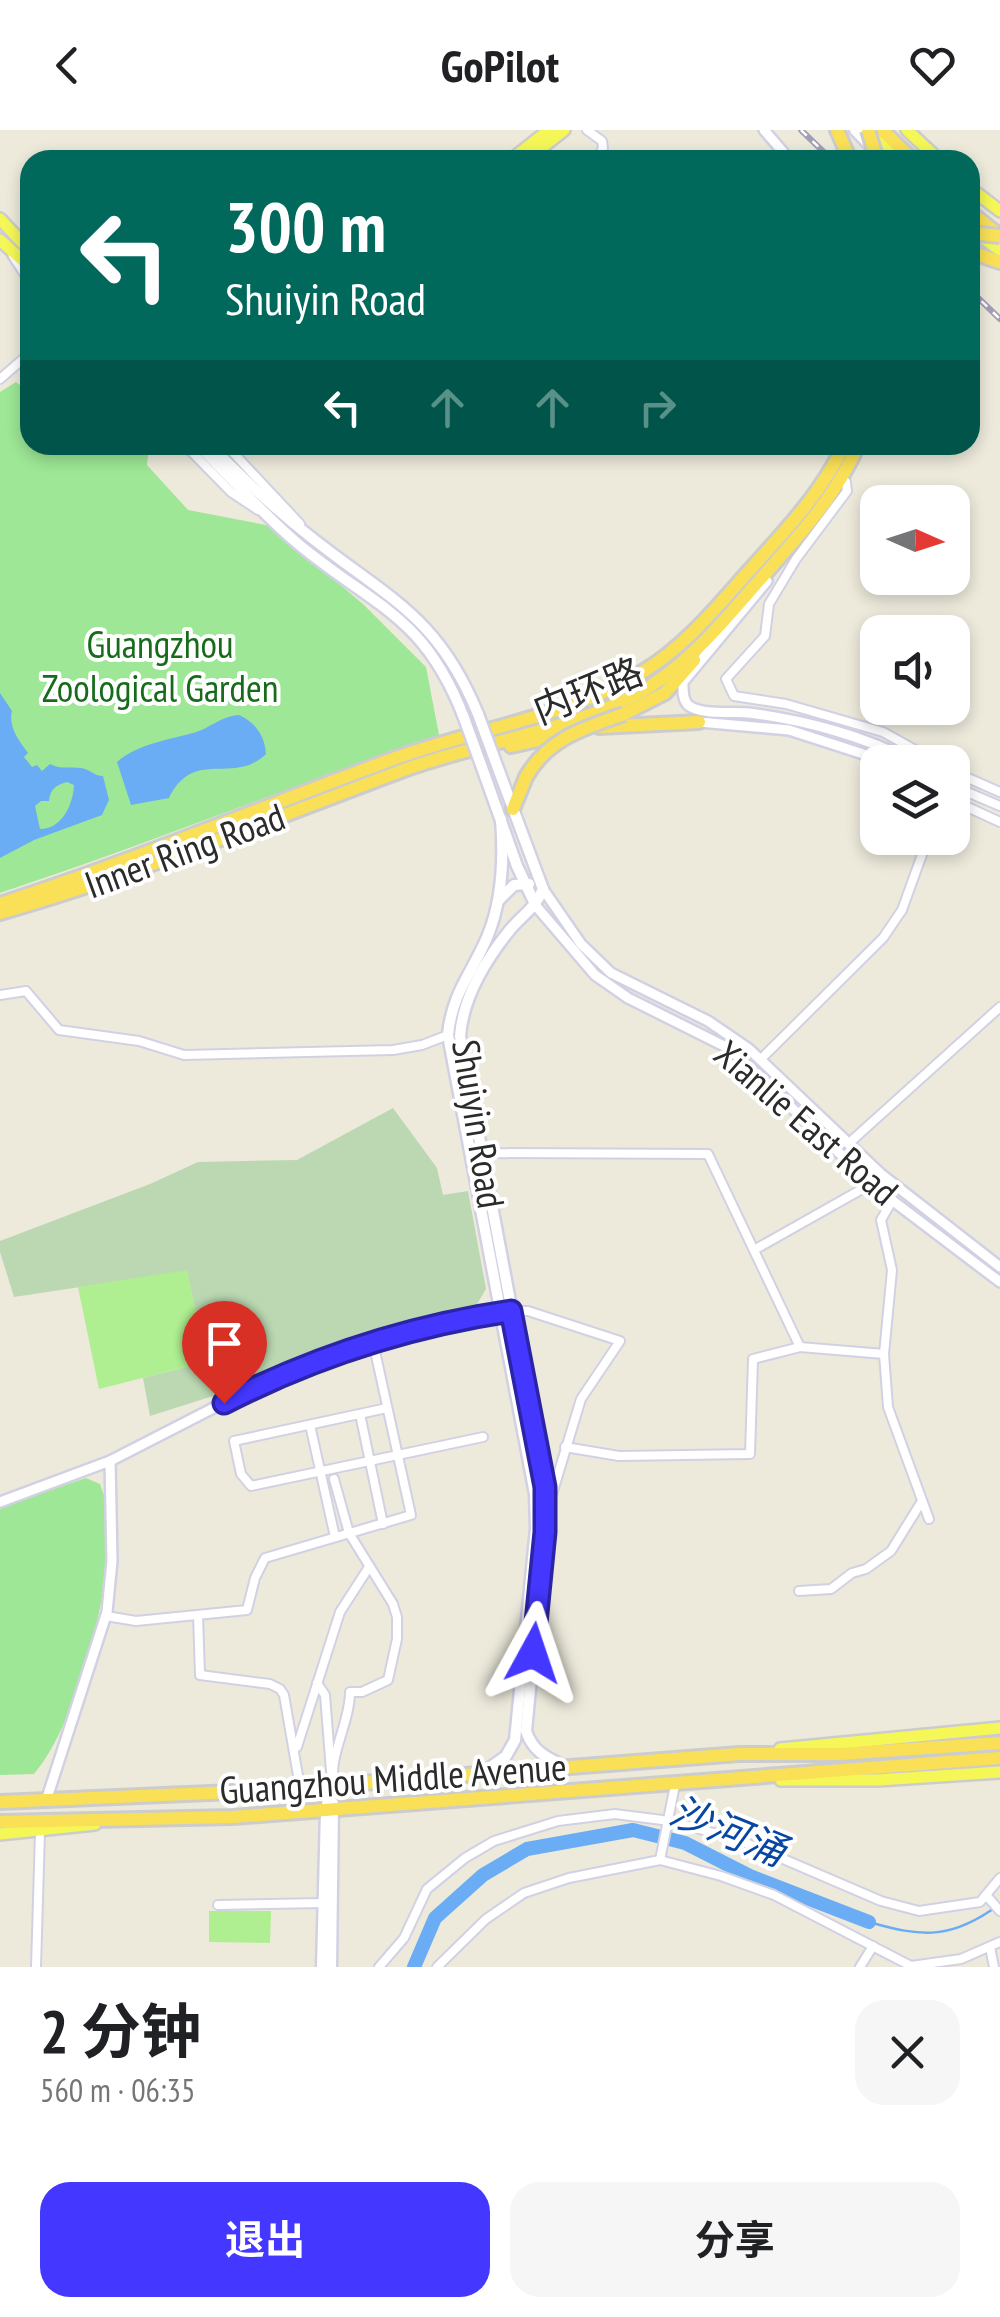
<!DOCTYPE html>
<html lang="zh">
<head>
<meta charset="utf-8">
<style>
	:root { --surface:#fff; --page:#f6f6f6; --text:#202124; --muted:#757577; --accent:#4437ff }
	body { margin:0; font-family:"PT Sans Narrow","Noto Sans SC",sans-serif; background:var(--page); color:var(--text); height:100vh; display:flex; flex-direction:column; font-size:38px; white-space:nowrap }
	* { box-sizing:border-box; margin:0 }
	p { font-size:32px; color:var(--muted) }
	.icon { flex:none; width:55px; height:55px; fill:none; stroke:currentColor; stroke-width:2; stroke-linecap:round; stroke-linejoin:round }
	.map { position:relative; height:1837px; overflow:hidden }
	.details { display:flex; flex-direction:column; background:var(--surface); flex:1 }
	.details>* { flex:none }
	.top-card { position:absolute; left:20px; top:20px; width:960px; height:305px; border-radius:30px; box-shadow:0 5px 15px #0003; background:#00695c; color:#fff; overflow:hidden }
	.needle { width:65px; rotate:93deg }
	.controls { position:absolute; left:860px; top:355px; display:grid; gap:20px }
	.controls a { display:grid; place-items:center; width:110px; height:110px; border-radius:20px; background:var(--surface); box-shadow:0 5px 15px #0003; font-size:50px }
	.pin { position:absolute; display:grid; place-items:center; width:85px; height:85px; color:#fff; margin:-102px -42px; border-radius:50% 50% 50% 0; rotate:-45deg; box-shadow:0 0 10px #0007 }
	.pin .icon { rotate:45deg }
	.me { position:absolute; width:110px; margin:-55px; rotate:5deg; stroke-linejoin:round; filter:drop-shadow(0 0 8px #0008) }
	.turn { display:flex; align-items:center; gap:35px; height:210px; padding:0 40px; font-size:45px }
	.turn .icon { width:130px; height:130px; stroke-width:2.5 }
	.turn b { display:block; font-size:70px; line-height:85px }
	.lanes { display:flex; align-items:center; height:95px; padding:0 40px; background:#0003; justify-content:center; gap:50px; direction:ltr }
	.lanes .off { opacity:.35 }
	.round { display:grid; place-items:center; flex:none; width:105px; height:105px; border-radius:30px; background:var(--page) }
	.summary { display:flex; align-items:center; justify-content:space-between; height:170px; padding:0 40px }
	h1 { font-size:60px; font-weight:700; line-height:75px }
	.action { display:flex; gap:20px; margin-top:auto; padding:20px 40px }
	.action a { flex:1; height:115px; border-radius:30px; background:var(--accent); color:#fff; font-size:40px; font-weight:700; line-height:115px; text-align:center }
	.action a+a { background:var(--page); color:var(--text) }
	header { display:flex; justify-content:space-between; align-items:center; height:130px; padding:0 40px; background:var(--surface); font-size:45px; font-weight:700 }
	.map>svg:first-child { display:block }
	.green { fill:#9de796 }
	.cemetery { fill:#bbd8b2 }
	.pitch { fill:#afee91 }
	.water { fill:#6aadf4; fill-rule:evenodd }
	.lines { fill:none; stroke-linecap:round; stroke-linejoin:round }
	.stream { stroke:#6aadf4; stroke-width:2.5 }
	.river { stroke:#6aadf4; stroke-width:14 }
	.minor-casing { stroke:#d2d1e4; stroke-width:12 }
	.tertiary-casing { stroke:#d2d1e4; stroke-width:14 }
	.secondary-casing { stroke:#d2d1e4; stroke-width:15 }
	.primary-casing { stroke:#ccc; stroke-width:16 }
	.trunk-casing { stroke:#ccc; stroke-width:18 }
	.minor { stroke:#fff; stroke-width:8 }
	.tertiary { stroke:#fff; stroke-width:9 }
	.secondary { stroke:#fff; stroke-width:10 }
	.primary { stroke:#f5f757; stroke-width:11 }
	.trunk { stroke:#fae056; stroke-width:12 }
	.rail-casing { stroke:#a19eb6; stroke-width:6 }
	.rail { stroke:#fff; stroke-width:2.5; stroke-dasharray:8; stroke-linecap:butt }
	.secondary-bridge-casing { stroke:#d2d1e4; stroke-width:15; stroke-linecap:butt }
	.trunk-bridge-casing { stroke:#ccc; stroke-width:18; stroke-linecap:butt }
	.secondary-bridge { stroke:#fff; stroke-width:10 }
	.trunk-bridge { stroke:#fae056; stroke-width:12 }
	.route-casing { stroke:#2c24a6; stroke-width:25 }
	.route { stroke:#4437ff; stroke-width:18 }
	.labels { text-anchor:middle; stroke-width:8; stroke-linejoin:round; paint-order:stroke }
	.park-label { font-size:38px; fill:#176c1a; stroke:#fff }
	.street-label { font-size:38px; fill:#2b2b2b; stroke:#fff }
	.water-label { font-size:40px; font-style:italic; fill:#0746a3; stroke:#fff }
</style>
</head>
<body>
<header><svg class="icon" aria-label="back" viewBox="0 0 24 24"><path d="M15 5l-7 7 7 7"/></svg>GoPilot<svg class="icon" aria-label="heart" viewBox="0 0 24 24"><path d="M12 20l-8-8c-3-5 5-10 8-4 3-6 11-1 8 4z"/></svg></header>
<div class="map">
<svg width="1000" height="1837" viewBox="0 0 1000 1837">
	<rect width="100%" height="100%" fill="#edeadc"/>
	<g class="green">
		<path d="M16,252L30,263V315H149L147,335L188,380L271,396L364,475L426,537L439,605C292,656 148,714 0,763V262Z"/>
		<path d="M86,1348L100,1354C103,1363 108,1374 109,1384C114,1450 78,1594 34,1644L0,1645V1377Z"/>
	</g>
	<polygon class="cemetery" points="393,978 437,1038 443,1065 468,1061 486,1159 476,1176 310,1221 213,1266 150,1286 143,1248 206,1232 187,1141 14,1167 0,1122 0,1111 150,1054 198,1032 297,1030"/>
	<g class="pitch">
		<polygon points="187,1140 206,1232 99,1259 78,1157"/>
		<polygon points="209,1781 271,1781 270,1813 209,1812"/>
	</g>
	<g class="water">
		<path d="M0,563L12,581C8,597 19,611 28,623L24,627L32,637L37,635L42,641L50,634C62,640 69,636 81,638C90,639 94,646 103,646L109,670L102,685L34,710L0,728ZM67,652L74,655C73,675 62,699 40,699L35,676L41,671H49C50,659 56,655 67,652Z"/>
		<path d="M239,585C255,592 265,606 266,624C233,656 194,617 169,668L131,675L117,632C138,614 167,610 193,603C209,599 221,586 239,585Z"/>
	</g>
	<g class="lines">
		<path class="stream" d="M869,1792C924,1808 953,1809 1000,1774"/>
		<polyline class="river" points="414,1837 435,1788 483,1745 527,1719 633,1700 685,1713 750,1746 869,1792"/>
		<g class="minor-casing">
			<g id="minor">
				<polyline points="587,0 602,11 603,18 597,30"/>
				<polyline points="0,249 30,223"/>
				<polyline points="185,315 231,362 258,380"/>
				<polyline points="226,315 300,394"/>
				<polyline points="846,352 847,361 796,429 769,474 765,506 726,549 734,566 786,574 883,602 937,632"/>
				<polyline points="952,641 1000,662"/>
				<polyline points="953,656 1000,676"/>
				<polyline points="952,670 1000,692"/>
				<polyline points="0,865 26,861 59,900 139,911 184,925 393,920 422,915 448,905"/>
				<polyline points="761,929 883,808 902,780 928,708"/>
				<polyline points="848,1014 1000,877"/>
				<polyline points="481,1023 708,1024 800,1217 884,1224"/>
				<polyline points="892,1071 881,1090 892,1140 884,1224 888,1277 929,1389"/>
				<polyline points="754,1120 871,1054"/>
				<polyline points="511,1181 528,1181 620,1211 581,1269 547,1381"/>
				<polyline points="387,1278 234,1311 241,1344 251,1356 483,1307"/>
				<polyline points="360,1284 383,1394"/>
				<polyline points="310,1295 335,1407"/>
				<polyline points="565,1317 619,1326 750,1324 753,1229 800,1217"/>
				<polyline points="799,1461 831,1459 852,1443 866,1439 891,1421 922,1371"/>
				<polyline points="198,1485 200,1545 270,1554 280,1559 284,1565 300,1657"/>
				<polyline points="106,1486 136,1491 247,1480 255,1448 265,1428 411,1385 373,1212"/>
				<polyline points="317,1553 325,1565 331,1641"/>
				<polyline points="297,1617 340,1482 369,1437"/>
				<path d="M334,1655C328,1626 350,1593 350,1562H362L388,1550L397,1509V1487L393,1474L349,1403L334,1349"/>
				<polyline points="660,1730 675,1655"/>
				<polyline points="986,1765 1000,1781"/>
				<polyline points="218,1775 324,1773"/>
				<polyline points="990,1817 994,1837"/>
				<polyline points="36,1837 40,1702"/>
				<polyline points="379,1837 404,1808 427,1759 465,1728 494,1711 558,1691 615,1684 670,1691 739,1710 881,1771 919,1781 980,1772 1000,1748"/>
				<polyline points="437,1837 486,1789 524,1763 569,1748 660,1730 721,1746 774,1765 911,1836 961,1829 1000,1812"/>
				<polyline points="860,1837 873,1816"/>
			</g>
		</g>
		<g class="tertiary-casing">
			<g id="tertiary">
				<polyline points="764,0 790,30"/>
				<polyline points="13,125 30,151"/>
				<path d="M767,451L683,552C683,559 682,569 688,575C701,586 733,581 749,583C804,590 865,606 913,632"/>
				<polyline points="699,592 789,600 888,632"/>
				<polyline points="952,655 952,657"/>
				<polyline points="543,759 581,814 611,843 708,891 749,919 881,1044 1000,1137"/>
				<polyline points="536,776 595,845 628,868 730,919 876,1058 1000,1152"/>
				<polyline points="0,1372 110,1331 272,1248 316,1230 397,1206 499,1183"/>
				<polyline points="46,1671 107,1482 112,1431 110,1331"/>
			</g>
		</g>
		<g class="secondary-casing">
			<g id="secondary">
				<polyline points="855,0 884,30"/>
				<path d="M198,315C231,348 262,383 297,413C375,478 424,484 464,588"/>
				<path d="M210,315C242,348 276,380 312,408C389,469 438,486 478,584"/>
				<polyline points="499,641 543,759"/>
				<polyline points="485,646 517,736 536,776"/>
				<path d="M543,759C535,779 522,785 509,801C485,831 463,867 460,906L545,1357V1403L526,1601C533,1622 547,1628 566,1637"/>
				<polyline points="498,771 514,755 529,754"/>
				<path d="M482,1643L506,1626L515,1610L536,1398L535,1364L448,905C452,862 473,842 488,805C503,768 504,727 501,689"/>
				<polyline points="322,1837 326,1681 330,1656"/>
				<polyline points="331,1837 333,1673"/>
			</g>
		</g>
		<g class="primary-casing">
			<g id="primary">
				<polyline points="870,0 898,30"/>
				<polyline points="907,0 939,30"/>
				<polyline points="511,30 549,0"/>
				<polyline points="526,30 564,0"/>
				<polyline points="970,58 1000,81"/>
				<polyline points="0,89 30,121"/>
				<polyline points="977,104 1000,120"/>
				<polyline points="0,110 30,137"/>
				<polyline points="780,1619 1000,1598"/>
				<polyline points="781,1650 878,1650 1000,1642"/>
				<polyline points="0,1704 95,1694"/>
			</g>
		</g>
		<g class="trunk-casing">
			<g id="trunk">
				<polyline points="837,0 850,30"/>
				<polyline points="882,0 913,30"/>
				<polyline points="970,82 1000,106"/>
				<polyline points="970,122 1000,132"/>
				<polyline points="624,584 665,563 694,530"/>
				<polyline points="599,597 699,592"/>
				<polyline points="511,616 574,602"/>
				<polyline points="513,679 526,647"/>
				<path d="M0,774C133,731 262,677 393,629C474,599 569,587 644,541C685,516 716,478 748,442C784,402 821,364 844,315"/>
				<path d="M0,783C136,744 268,691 401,641C481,611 579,601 652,555C692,529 724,491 755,455C794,411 835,369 858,315"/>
				<polyline points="0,1672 258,1661 739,1624 840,1624 1000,1613"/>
				<polyline points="0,1692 233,1687 1000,1628"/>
			</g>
		</g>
		<use href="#minor" class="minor"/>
		<use href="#tertiary" class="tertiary"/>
		<use href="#secondary" class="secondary"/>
		<use href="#primary" class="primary"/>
		<use href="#trunk" class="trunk"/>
		<g class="rail-casing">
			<g id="rail">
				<polyline points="801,0 832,30"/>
				<polyline points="970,160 1000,189"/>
			</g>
		</g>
		<use href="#rail" class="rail"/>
		<g class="secondary-bridge-casing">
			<g id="secondary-bridge">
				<polyline points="478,584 499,641"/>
				<polyline points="464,588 485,646"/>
			</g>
		</g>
		<g class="trunk-bridge-casing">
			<g id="trunk-bridge">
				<polyline points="868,0 877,30"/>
				<polyline points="970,103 1000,106"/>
				<path d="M526,647C548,608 585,598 624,584"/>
			</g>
		</g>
		<use href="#secondary-bridge" class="secondary-bridge"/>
		<use href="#trunk-bridge" class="trunk-bridge"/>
	</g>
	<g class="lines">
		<g class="route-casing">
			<path id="route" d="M224,1273C314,1227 410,1196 511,1181L545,1357V1402L533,1523"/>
		</g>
		<use href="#route" class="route"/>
	</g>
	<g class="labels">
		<g class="park-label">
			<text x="160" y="528">Guangzhou<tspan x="160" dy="44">Zoological Garden</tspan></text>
		</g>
		<g class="street-label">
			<text transform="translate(588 561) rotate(-22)" y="13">内环路</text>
			<text transform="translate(185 721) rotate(-20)" y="13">Inner Ring Road</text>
			<text transform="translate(806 993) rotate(41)" y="13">Xianlie East Road</text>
			<text transform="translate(478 994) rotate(81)" y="13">Shuiyin Road</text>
			<text transform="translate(393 1649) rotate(-4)" y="13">Guangzhou Middle Avenue</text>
		</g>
		<g class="water-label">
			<text transform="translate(728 1701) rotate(22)" y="14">沙河涌</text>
		</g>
	</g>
</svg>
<div class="controls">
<a><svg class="needle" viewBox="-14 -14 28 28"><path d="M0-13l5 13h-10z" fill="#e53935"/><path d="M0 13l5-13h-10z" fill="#757577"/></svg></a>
<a><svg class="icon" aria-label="sound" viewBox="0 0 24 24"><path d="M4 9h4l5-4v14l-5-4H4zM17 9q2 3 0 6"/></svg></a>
<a><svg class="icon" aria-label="layers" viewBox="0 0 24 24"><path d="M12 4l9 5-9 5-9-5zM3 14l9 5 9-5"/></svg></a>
</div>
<div class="pin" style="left:224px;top:1273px;background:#d93025"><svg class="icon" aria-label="arrive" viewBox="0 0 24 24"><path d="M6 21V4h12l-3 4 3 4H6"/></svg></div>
<svg class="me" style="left:533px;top:1523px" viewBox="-20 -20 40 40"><path d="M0-17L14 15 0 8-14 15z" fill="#4437ff" stroke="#fff" stroke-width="4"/></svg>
<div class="top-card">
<div class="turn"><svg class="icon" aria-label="left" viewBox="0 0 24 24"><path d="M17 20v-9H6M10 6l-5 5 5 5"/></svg><div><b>300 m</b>Shuiyin Road</div></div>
<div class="lanes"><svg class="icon" aria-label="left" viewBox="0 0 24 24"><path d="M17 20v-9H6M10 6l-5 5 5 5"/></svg><svg class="icon off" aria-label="ahead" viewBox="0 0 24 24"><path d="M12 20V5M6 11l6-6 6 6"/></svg><svg class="icon off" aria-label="ahead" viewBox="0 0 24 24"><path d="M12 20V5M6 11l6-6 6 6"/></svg><svg class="icon off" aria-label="right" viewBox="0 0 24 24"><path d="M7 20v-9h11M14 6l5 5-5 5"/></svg></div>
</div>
</div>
<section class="details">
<div class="summary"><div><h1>2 分钟</h1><p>560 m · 06:35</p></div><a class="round"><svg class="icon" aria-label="close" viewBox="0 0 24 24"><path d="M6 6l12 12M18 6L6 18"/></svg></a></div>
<div class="action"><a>退出</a><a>分享</a></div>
</section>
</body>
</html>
